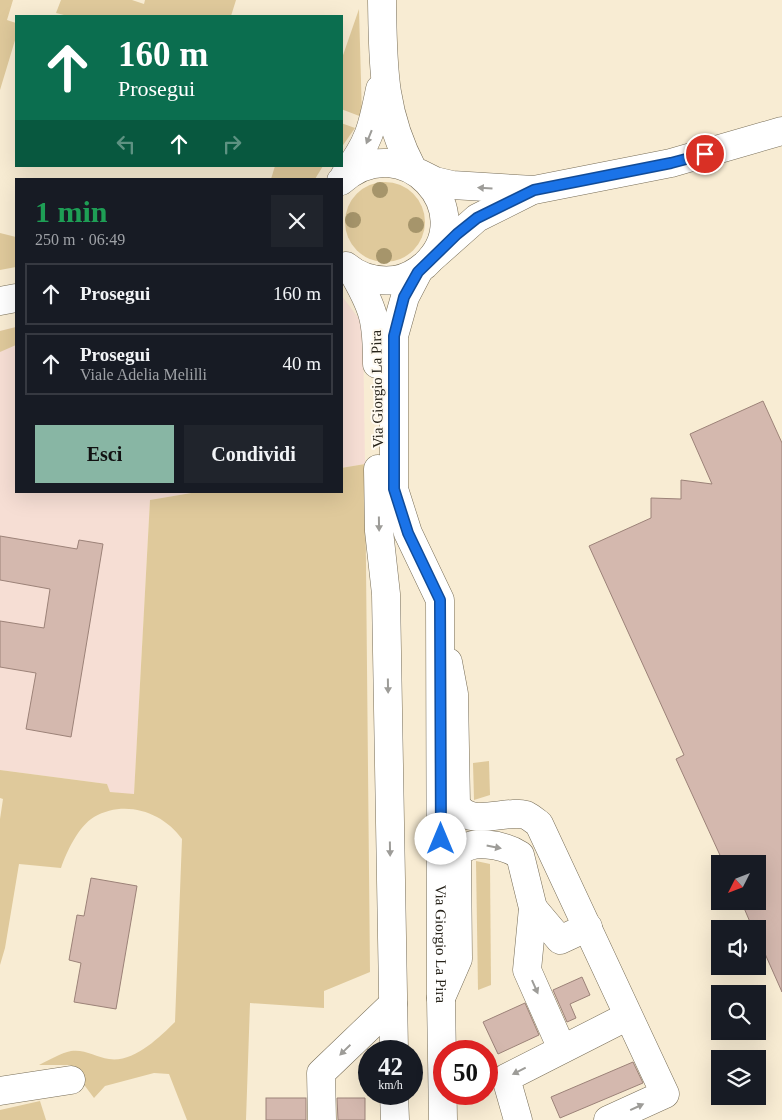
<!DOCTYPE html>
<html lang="it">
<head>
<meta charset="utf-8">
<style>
	:root { --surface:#171b24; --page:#20242c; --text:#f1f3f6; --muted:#9ea1a6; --line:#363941; --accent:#88b6a4 }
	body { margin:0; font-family:"Times New Roman",serif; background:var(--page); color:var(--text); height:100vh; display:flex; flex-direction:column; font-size:19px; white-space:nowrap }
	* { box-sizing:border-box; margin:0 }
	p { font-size:16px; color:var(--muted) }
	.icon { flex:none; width:28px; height:28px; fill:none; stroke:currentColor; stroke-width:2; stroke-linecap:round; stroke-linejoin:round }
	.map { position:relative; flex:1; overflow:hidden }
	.side { position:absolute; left:15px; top:178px; width:328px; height:315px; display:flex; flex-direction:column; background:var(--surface); border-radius:0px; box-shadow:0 5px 20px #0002 }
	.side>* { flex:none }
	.guide { position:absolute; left:15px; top:15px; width:328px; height:152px; border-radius:0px; box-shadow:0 5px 20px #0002; background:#0b6e4f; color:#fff; overflow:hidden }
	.needle { width:32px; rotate:228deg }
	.controls { position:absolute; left:711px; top:855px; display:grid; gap:10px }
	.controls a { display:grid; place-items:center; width:55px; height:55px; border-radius:0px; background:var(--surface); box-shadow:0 5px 20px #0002; font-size:25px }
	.speed { position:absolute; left:358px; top:1040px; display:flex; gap:10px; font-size:25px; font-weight:700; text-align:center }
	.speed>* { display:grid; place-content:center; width:65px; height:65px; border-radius:50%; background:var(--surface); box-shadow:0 5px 20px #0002; line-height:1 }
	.speed small { font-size:12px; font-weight:400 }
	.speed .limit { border:8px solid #d22; background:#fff; color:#111 }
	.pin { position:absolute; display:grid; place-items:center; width:42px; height:42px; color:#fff; margin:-21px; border:2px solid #fff; border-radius:50%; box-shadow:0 1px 5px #0007 }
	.me { position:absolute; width:55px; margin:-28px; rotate:0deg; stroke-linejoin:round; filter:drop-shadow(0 0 4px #0008) }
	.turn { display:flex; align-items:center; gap:18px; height:105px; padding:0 20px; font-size:22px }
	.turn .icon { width:65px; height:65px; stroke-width:2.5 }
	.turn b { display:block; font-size:35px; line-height:42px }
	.lanes { display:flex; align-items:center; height:48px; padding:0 20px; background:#0003; justify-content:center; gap:25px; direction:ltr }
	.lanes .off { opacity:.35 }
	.round { display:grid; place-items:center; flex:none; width:52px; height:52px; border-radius:0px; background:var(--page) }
	.headline { display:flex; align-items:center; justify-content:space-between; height:85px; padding:0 20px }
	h1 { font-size:30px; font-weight:700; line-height:38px; color:#1e9e55 }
	.button { display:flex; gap:10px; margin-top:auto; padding:10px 20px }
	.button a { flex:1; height:58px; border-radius:0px; background:var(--accent); color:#111; font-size:20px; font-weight:700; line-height:58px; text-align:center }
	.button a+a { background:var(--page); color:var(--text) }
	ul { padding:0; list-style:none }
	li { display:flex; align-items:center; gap:15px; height:62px; margin:0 10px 8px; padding:0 10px; border:2px solid var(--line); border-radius:0px }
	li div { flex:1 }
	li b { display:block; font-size:19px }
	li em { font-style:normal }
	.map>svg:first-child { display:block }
	.education { fill:#f6ded4 }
	.green { fill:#dfc99b }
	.building { fill:#d4b8ae; stroke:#9c8278 }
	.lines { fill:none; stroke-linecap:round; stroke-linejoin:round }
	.minor-casing { stroke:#776d57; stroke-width:29 }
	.major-casing { stroke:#776d57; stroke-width:29 }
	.minor { stroke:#fff; stroke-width:28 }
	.major { stroke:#fff; stroke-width:28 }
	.tree { fill:#a6956b }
	.oneway { fill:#9d9c98 }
	.route-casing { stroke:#114b97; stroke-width:12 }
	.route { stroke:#1a73e8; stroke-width:9 }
	.labels { text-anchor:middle; stroke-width:4; stroke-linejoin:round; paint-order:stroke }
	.street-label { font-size:15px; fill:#262219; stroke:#fffaf0 }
</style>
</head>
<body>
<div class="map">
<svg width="782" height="1120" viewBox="0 0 782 1120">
	<rect width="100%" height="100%" fill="#f8ecd3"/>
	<g class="education">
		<polygon points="341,295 363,324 365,464 341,468"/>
		<polygon points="16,327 16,491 203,491 150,500 134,795 110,792 107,784 0,770 0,331"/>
	</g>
	<g class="green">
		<polygon points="0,0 13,0 7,20 16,23 16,37 0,90"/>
		<polygon points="61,0 132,0 144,4 145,0 236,0 231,16 68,16 56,13"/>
		<polygon points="359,9 362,117 341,109 341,61"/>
		<polygon points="341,123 355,128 341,148"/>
		<polygon points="275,166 323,166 315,179 271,179"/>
		<circle cx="385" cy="222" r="40"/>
		<polygon points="0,233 16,237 16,267 0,270"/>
		<polygon points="16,327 16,345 0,352 0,331"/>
		<path d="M365,464L370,972L324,991V1008L250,1003L246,1120H187L169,1074L154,1073L105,1086L94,1098L85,1086L80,1070L70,1065H39C49,1060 61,1053 71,1051C85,1049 96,1057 109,1059C133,1063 159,1038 175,1022L182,839C163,812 125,799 94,817C78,827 67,851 61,868L19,864L5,948L0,965V819L3,799L0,798V770L107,784L110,792L134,794L150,500L203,491H341V468Z"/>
		<polygon points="489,761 490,795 474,800 473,763"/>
		<polygon points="476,861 490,864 491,985 478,990"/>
		<polygon points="40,1101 46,1120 0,1120 0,1110"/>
	</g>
	<g class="building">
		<polygon points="763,401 782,443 782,992 758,938 758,929 753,929 741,901 758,901 758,864 724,864 676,759 684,755 589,546 651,518 651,498 681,499 681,480 712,484 690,434"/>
		<polygon points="0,536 77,549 79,540 103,544 71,737 26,729 36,673 0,667 0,621 44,628 50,589 0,580"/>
		<polygon points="91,878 137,886 116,1009 74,1002 81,963 69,960 77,915 84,916"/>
		<polygon points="582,977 590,995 570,1004 576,1018 567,1022 553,990"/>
		<polygon points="525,1003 539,1035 498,1054 483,1022"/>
		<polygon points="633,1062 643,1083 560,1118 551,1097"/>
		<rect x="266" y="1098" width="40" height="22"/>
		<polygon points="337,1098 365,1098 365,1120 338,1120"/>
	</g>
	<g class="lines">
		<g class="minor-casing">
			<g id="minor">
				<polyline points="419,173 435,181 452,185 534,190 671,163 782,131"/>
				<polyline points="432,258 477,218 529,192"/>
				<polyline points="0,301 16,298"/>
				<path d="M448,662L454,694L456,804C469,829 505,809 526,815C530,817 535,821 539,824L665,1094L608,1120"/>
				<polyline points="533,908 560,940 588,927"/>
				<path d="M441,998L458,959L457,855C469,837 504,845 520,855L533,908L527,970L562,1049"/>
				<polyline points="0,1091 71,1080"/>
				<polyline points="322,1120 321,1073 393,1004"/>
				<polyline points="518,1120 506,1078 628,1016"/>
			</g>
		</g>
		<g class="major-casing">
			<g id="major">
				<path d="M382,0C383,64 382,112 413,170"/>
				<path d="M345,175C369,142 372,129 380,89"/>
				<path d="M341,181C403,125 482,212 425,265C417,272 407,278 395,280C377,282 360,278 346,266"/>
				<path d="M352,271C374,309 377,320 377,364"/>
				<path id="s1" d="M418,272L405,297L394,336V489L408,533L440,600L441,998L443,1120"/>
				<polyline points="378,469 379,531 386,594 394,1051"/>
				<polyline points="394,1094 395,1120"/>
			</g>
		</g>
		<use href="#minor" class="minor"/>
		<use href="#major" class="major"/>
	</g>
	<g class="tree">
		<circle cx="380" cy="190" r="8"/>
		<circle cx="353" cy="220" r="8"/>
		<circle cx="416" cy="225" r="8"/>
		<circle cx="384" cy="256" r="8"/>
	</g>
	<defs><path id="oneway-solid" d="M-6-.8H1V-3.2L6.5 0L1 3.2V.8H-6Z" transform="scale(1.25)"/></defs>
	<g class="oneway">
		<use href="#oneway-solid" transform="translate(369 137) rotate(112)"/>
		<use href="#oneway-solid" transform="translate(485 188) rotate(-176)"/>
		<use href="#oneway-solid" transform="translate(379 524) rotate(89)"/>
		<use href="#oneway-solid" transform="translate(388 686) rotate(89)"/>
		<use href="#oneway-solid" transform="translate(494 847) rotate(11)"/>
		<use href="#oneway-solid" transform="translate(390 849) rotate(89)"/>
		<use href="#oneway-solid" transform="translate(535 987) rotate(66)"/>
		<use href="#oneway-solid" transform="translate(345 1050) rotate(136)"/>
		<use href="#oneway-solid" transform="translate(519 1071) rotate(153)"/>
		<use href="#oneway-solid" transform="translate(637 1107) rotate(-25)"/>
	</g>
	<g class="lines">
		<g class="route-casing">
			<polyline id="route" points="441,839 440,600 408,533 394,489 394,336 404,297 418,272 457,234 477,218 534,190 671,163 705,154"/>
		</g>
		<use href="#route" class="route"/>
	</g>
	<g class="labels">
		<g class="street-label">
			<text transform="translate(377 389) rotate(-91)" y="5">Via Giorgio La Pira</text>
			<text dy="5" stroke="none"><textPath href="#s1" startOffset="686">Via Giorgio La Pira</textPath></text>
		</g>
	</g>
</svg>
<div class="controls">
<a><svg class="needle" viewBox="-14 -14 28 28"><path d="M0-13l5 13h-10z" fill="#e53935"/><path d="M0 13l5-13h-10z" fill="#9ea1a6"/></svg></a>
<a><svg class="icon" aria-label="sound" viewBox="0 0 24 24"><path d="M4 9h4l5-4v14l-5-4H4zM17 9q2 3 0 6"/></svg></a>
<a><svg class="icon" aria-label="search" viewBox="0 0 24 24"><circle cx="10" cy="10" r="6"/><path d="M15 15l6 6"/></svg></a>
<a><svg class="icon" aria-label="layers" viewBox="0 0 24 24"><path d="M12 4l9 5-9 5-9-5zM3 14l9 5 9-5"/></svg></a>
</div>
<div class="speed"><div>42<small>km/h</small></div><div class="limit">50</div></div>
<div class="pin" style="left:705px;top:154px;background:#d93025"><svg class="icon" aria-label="arrive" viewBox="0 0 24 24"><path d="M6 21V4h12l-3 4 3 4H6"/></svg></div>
<svg class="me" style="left:441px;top:839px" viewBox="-20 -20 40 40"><circle r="19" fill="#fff"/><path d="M0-13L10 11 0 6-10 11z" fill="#1a73e8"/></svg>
<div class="guide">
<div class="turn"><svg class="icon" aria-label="ahead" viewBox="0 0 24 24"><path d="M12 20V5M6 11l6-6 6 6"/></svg><div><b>160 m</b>Prosegui</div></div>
<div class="lanes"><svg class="icon off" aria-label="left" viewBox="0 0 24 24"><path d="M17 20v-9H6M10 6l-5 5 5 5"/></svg><svg class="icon" aria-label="ahead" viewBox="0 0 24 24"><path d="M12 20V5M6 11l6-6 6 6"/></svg><svg class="icon off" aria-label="right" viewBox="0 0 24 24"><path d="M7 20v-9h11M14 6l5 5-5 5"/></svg></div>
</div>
<section class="side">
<div class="headline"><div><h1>1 min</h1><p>250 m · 06:49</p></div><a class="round"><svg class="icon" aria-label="close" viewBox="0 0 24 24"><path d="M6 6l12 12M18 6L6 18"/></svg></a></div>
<ul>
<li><svg class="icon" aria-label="ahead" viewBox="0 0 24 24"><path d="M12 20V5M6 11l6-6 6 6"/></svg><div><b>Prosegui</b></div><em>160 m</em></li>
<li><svg class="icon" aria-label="ahead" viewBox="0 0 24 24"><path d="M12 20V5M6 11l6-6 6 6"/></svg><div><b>Prosegui</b><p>Viale Adelia Melilli</p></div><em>40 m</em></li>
</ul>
<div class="button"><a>Esci</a><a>Condividi</a></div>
</section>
</div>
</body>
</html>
